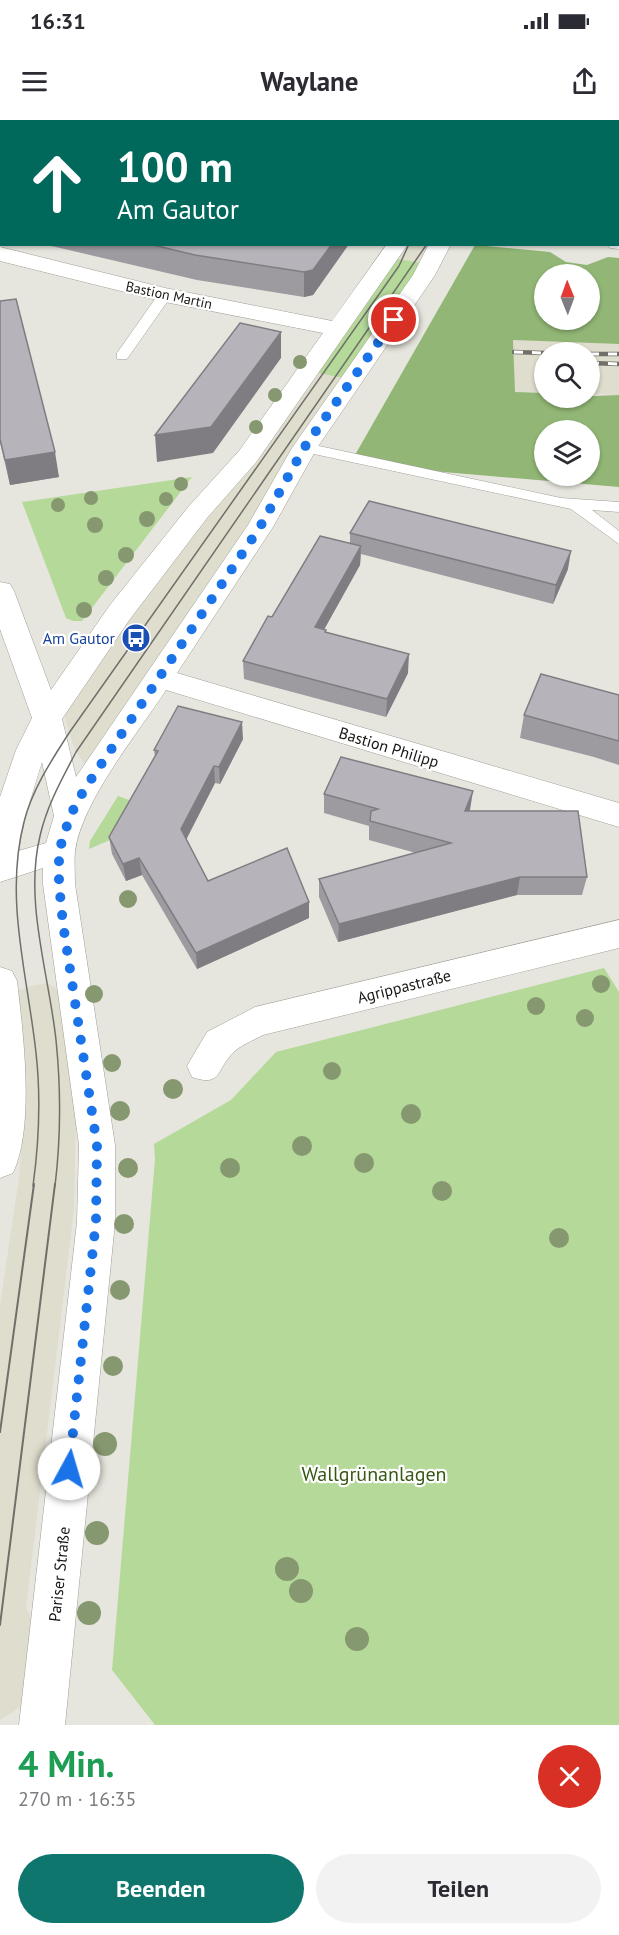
<!DOCTYPE html>
<html lang="de">
<head>
<meta charset="utf-8">
<style>
	:root { --surface:#fff; --page:#f2f2f3; --text:#2b2b33; --muted:#7c7c81; --accent:#0f766e }
	body { margin:0; font-family:"PT Sans",sans-serif; background:var(--page); color:var(--text); height:100vh; display:flex; flex-direction:column; font-size:22px; white-space:nowrap }
	* { box-sizing:border-box; margin:0 }
	p { font-size:20px; color:var(--muted) }
	.icon { flex:none; width:33px; height:33px; fill:none; stroke:currentColor; stroke-width:2; stroke-linecap:round; stroke-linejoin:round }
	.map { position:relative; height:1605px; overflow:hidden }
	.side { display:flex; flex-direction:column; background:var(--surface); flex:1 }
	.side>* { flex:none }
	.guide { position:absolute; left:0px; top:0px; width:620px; height:126px; box-shadow:0 2px 4px #0004; background:#00695c; color:#fff; overflow:hidden }
	.needle { width:39px; rotate:359deg }
	.fabs { position:absolute; left:534px; top:144px; display:grid; gap:12px }
	.fabs a { display:grid; place-items:center; width:66px; height:66px; border-radius:50%; background:var(--surface); box-shadow:0 2px 4px #0004; font-size:30px }
	.pin { position:absolute; display:grid; place-items:center; width:51px; height:51px; color:#fff; margin:-26px; border:3px solid #fff; border-radius:50%; box-shadow:0 2px 6px #0007 }
	.me { position:absolute; width:66px; margin:-33px; rotate:6deg; stroke-linejoin:round; filter:drop-shadow(0 0 4px #0008) }
	.turn { display:flex; align-items:center; gap:21px; height:126px; padding:0 18px; font-size:27px }
	.turn .icon { width:78px; height:78px; stroke-width:2.5 }
	.turn b { display:block; font-size:42px; line-height:51px }
	.round { display:grid; place-items:center; flex:none; width:63px; height:63px; border-radius:32px; background:var(--page) }
	.overview { display:flex; align-items:center; justify-content:space-between; height:102px; padding:0 18px }
	h1 { font-size:36px; font-weight:700; line-height:45px; color:#1e9e55 }
	.button { display:flex; gap:12px; margin-top:auto; padding:12px 18px }
	.button a { flex:1; height:69px; border-radius:36px; background:var(--accent); color:#fff; font-size:24px; font-weight:700; line-height:69px; text-align:center }
	.button a+a { background:var(--page); color:var(--text) }
	.status { display:flex; justify-content:space-between; align-items:center; height:42px; padding:0 30px; background:var(--surface); direction:ltr }
	.status svg { height:16px; fill:currentColor }
	header { display:flex; justify-content:space-between; align-items:center; height:78px; padding:0 18px; background:var(--surface); font-size:27px; font-weight:700 }
	.map>svg:first-child { display:block }
	.built { fill:#dfddcd }
	.green { fill:#b4d999 }
	.forest { fill:#91b675; fill-rule:evenodd }
	.lines { fill:none; stroke-linecap:round; stroke-linejoin:round }
	.service-casing { stroke:#a09e97; stroke-width:1 }
	.minor-casing { stroke:#a09e97; stroke-width:1 }
	.service { fill:#fff; fill-rule:evenodd }
	.minor { fill:#fff; fill-rule:evenodd }
	.tram-far1 { stroke:#706f6a; stroke-width:1.5 }
	.tram { stroke:#706f6a; stroke-width:2 }
	.rail-casing { stroke:#706f6a; stroke-width:4.5 }
	.rail { stroke:#fff; stroke-width:3; stroke-dasharray:9; stroke-linecap:butt }
	.tree { fill:#86986f }
	.wall { fill:#9d9aa0 }
	.shaded-wall { fill:#807d82 }
	.building { fill:#b7b3ba; stroke:#807d82; stroke-width:1.5 }
	.route { stroke:#1a73e8; stroke-width:10; stroke-dasharray:0 18 }
	.labels { text-anchor:middle; stroke-width:4.5; stroke-linejoin:round; paint-order:stroke }
	.far-street-label { font-size:14px; fill:#181714; stroke:#fff }
	.transit-label { font-size:16px; fill:#164399; stroke:#fff; text-anchor:end }
	.street-label { font-size:16px; fill:#181714; stroke:#fff }
	.near-park-label { font-size:20px; fill:#365814; stroke:#fff }
</style>
</head>
<body>
<div class="status"><b>16:31</b><svg viewBox="0 0 49 12"><path d="M0 12V9h3v3zM5 12V6h3v6zM10 12V3h3v9zM15 12V0h3v12zM26 1h20v11H26zM47 4h2v5h-2z"/></svg></div>
<header><svg class="icon" aria-label="menu" viewBox="0 0 24 24"><path d="M4 6h16M4 12h16M4 18h16"/></svg>Waylane<svg class="icon" aria-label="share" viewBox="0 0 24 24"><path d="M12 15V3M7 8l5-5 5 5M5 13v7h14v-7"/></svg></header>
<div class="map">
<svg width="619" height="1605" viewBox="0 0 619 1605">
	<rect width="100%" height="100%" fill="#e7e6de"/>
	<g class="built">
		<polygon points="407,125 431,125 255,402 87,647 76,632 69,613 64,592 69,581"/>
		<polygon points="513,220 619,224 619,275 590,274 590,232 544,232 544,273 514,272"/>
		<polygon points="47,863 58,870 76,998 74,1089 26,1488 34,1501 22,1586 0,1600 0,1185 19,1058 25,982 16,878 18,871 27,867"/>
	</g>
	<g class="green">
		<polygon points="397,139 422,143 344,258 318,253"/>
		<polygon points="192,357 82,501 73,501 66,498 22,382"/>
		<polygon points="118,676 140,684 122,715 89,729 90,721"/>
		<polygon points="604,848 619,872 619,1605 155,1605 112,1550 155,1039 154,1024 231,980 276,932"/>
	</g>
	<path class="forest" d="M475,125L550,132L566,142L587,145L608,137L619,138V224L513,220L515,272L544,273V278L619,275V367L432,351L355,335ZM544,154H590V200H544ZM544,310H590V356H544Z"/>
	<g class="lines">
		<g class="service-casing">
			<g id="service">
				<polygon points="165,171 172,175 127,239 117,239 117,233 160,172"/>
				<polygon points="305,323 561,378 619,382 619,392 592,390 619,411 619,424 571,389 300,331 298,328 300,325"/>
			</g>
		</g>
		<g class="minor-casing">
			<g id="minor">
				<polygon points="619,117 619,129 610,128 608,124 618,124"/>
				<path d="M387,124H408L257,341L207,398L130,499L62,599L76,657L248,405L292,328L413,155L429,124H451L435,155L317,328L273,407L177,553L619,683V707L166,570C138,613 82,681 75,731C74,742 75,753 75,764L115,1025V1102L65,1605H19L77,1102L79,1025L43,764V748L0,762V677L16,630L32,598L0,509V462L10,464L14,471L51,570L110,485L189,386L239,331L323,213L165,182L0,141V127L165,168L332,201ZM42,642L54,696L46,723L18,731L25,697Z"/>
				<path d="M619,800V828L263,915C254,920 238,926 231,935C216,951 221,967 192,957L187,946L207,912L255,887Z"/>
				<path d="M0,847L12,851L17,861C23,912 35,1006 13,1053L0,1058Z"/>
			</g>
		</g>
		<use href="#service" class="service"/>
		<use href="#minor" class="minor"/>
		<g class="tram-far1">
			<path d="M33,1066C39,1022 41,977 36,933C28,857 4,779 24,702C32,670 51,641 69,613L399,146L409,124"/>
			<path d="M55,1066C61,1017 61,969 56,920C49,854 24,782 40,716C47,685 62,659 76,632L427,124"/>
		</g>
		<g class="tram">
			<polyline points="0,1312 34,1064"/>
			<polyline points="0,1505 55,1064"/>
		</g>
		<g class="rail-casing">
			<g id="rail">
				<polyline points="514,232 544,233"/>
				<polyline points="590,234 619,234"/>
				<polyline points="590,243 619,244"/>
			</g>
		</g>
		<use href="#rail" class="rail"/>
	</g>
	<g class="tree">
		<circle cx="300" cy="242" r="7"/>
		<circle cx="275" cy="275" r="7"/>
		<circle cx="256" cy="307" r="7"/>
		<circle cx="181" cy="364" r="7"/>
		<circle cx="91" cy="378" r="7"/>
		<circle cx="166" cy="379" r="7"/>
		<circle cx="58" cy="385" r="7"/>
		<circle cx="147" cy="399" r="8"/>
		<circle cx="95" cy="405" r="8"/>
		<circle cx="126" cy="435" r="8"/>
		<circle cx="106" cy="458" r="8"/>
		<circle cx="84" cy="490" r="8"/>
		<circle cx="128" cy="779" r="9"/>
		<circle cx="601" cy="864" r="9"/>
		<circle cx="94" cy="874" r="9"/>
		<circle cx="536" cy="886" r="9"/>
		<circle cx="585" cy="898" r="9"/>
		<circle cx="112" cy="943" r="9"/>
		<circle cx="332" cy="951" r="9"/>
		<circle cx="173" cy="969" r="10"/>
		<circle cx="120" cy="991" r="10"/>
		<circle cx="411" cy="994" r="10"/>
		<circle cx="302" cy="1026" r="10"/>
		<circle cx="364" cy="1043" r="10"/>
		<circle cx="128" cy="1048" r="10"/>
		<circle cx="230" cy="1048" r="10"/>
		<circle cx="442" cy="1071" r="10"/>
		<circle cx="124" cy="1104" r="10"/>
		<circle cx="559" cy="1118" r="10"/>
		<circle cx="120" cy="1170" r="10"/>
		<circle cx="113" cy="1246" r="10"/>
		<circle cx="105" cy="1324" r="12"/>
		<circle cx="97" cy="1413" r="12"/>
		<circle cx="287" cy="1449" r="12"/>
		<circle cx="301" cy="1471" r="12"/>
		<circle cx="89" cy="1493" r="12"/>
		<circle cx="357" cy="1519" r="12"/>
	</g>
	<g class="wall">
		<polygon points="0,0 619,0 619,107 618,107 618,2 2,2 2,114 0,114"/>
		<polygon points="43,124 349,124 313,175 304,177 197,160"/>
		<polygon points="0,181 59,357 10,365 0,322"/>
		<polygon points="350,413 568,449 553,484 361,434 360,445 324,509 326,510 326,513 408,553 386,597 244,559 243,541 272,497 350,424"/>
		<polygon points="619,575 619,645 594,637 520,618 524,595"/>
		<polygon points="243,619 220,664 215,663 186,719 208,761 309,798 197,849 142,755 126,761 112,734 109,717 155,637 154,630"/>
		<polygon points="324,674 470,691 587,757 582,775 517,775 338,822 319,777 319,759 416,733 369,720 369,706 324,693"/>
	</g>
	<g class="shaded-wall">
		<polygon points="332,124 349,124 313,175 304,177 304,152"/>
		<polygon points="281,212 281,238 213,333 157,342 155,315"/>
		<polygon points="55,332 59,357 10,365 5,340"/>
		<polygon points="361,426 360,445 315,526 315,507"/>
		<polygon points="571,431 568,449 553,484 556,465"/>
		<polygon points="409,534 408,553 386,597 387,579"/>
		<polygon points="242,602 243,619 220,664 219,647"/>
		<polygon points="214,646 215,663 183,726 181,709"/>
		<polygon points="473,671 470,690 463,710 465,691"/>
		<polygon points="139,738 142,755 126,761 123,744"/>
		<polygon points="520,757 517,775 338,822 339,804"/>
		<polygon points="309,782 309,798 197,849 196,833"/>
	</g>
	<g class="building">
		<polygon points="0,0 619,0 619,82 618,82 618,2 2,2 2,91 0,91"/>
		<polygon points="149,124 332,124 313,150 304,152 195,135"/>
		<polygon points="16,179 55,332 5,340 0,319 0,181"/>
		<polygon points="240,203 281,212 211,307 155,315"/>
		<polygon points="369,381 571,431 556,465 350,413"/>
		<polygon points="320,416 361,426 315,507 326,510 325,512 409,534 387,579 243,541 268,496 272,497"/>
		<polygon points="541,554 619,575 619,621 524,595"/>
		<polygon points="178,586 242,602 219,647 214,646 181,709 208,761 287,728 309,782 196,833 139,738 123,744 109,717 158,631 154,630"/>
		<polygon points="341,637 473,671 465,691 578,691 587,757 520,757 339,804 319,759 451,723 370,701 371,691 378,689 324,674"/>
	</g>
	<g class="lines">
		<polyline class="route" points="69,1349 96,1101 97,1025 63,804 59,764 59,731 70,696 84,670 260,407 304,328 394,200"/>
	</g>
	<defs>
		<g id="bus-disc" transform="scale(1.5)"><circle r="9.5" fill="#1a4fb4" stroke="#fff"/><path d="M-5-6H5V4H4V6H2V4H-2V6H-4V4H-5ZM-3.5-4V0h7V-4ZM-3.5 1.2v1.5H-2V1.2ZM2 1.2v1.5H3.5V1.2Z" fill="#fff"/></g>
	</defs>
	<g fill-rule="evenodd">
		<use href="#bus-disc" x="136" y="518"/>
	</g>
	<g class="labels">
		<g class="far-street-label">
			<text transform="translate(169 175) rotate(12)" y="5">Bastion Martin</text>
		</g>
		<g class="transit-label">
			<text x="115" y="524">Am Gautor</text>
		</g>
		<g class="street-label">
			<text transform="translate(389 627) rotate(17)" y="6">Bastion Philipp</text>
			<text transform="translate(404 866) rotate(-14)" y="6">Agrippastraße</text>
			<text transform="translate(59 1454) rotate(-84)" y="6">Pariser Straße</text>
		</g>
		<g class="near-park-label">
			<text x="374" y="1361">Wallgrünanlagen</text>
		</g>
	</g>
</svg>
<div class="fabs">
<a><svg class="needle" viewBox="-14 -14 28 28"><path d="M0-13l5 13h-10z" fill="#e53935"/><path d="M0 13l5-13h-10z" fill="#7c7c81"/></svg></a>
<a><svg class="icon" aria-label="search" viewBox="0 0 24 24"><circle cx="10" cy="10" r="6"/><path d="M15 15l6 6"/></svg></a>
<a><svg class="icon" aria-label="layers" viewBox="0 0 24 24"><path d="M12 4l9 5-9 5-9-5zM3 14l9 5 9-5"/></svg></a>
</div>
<div class="pin" style="left:394px;top:200px;background:#d93025"><svg class="icon" aria-label="arrive" viewBox="0 0 24 24"><path d="M6 21V4h12l-3 4 3 4H6"/></svg></div>
<svg class="me" style="left:69px;top:1349px" viewBox="-20 -20 40 40"><circle r="19" fill="#fff"/><path d="M0-13L10 11 0 6-10 11z" fill="#1a73e8"/></svg>
<div class="guide">
<div class="turn"><svg class="icon" aria-label="ahead" viewBox="0 0 24 24"><path d="M12 20V5M6 11l6-6 6 6"/></svg><div><b>100 m</b>Am Gautor</div></div>
</div>
</div>
<section class="side">
<div class="overview"><div><h1>4 Min.</h1><p>270 m · 16:35</p></div><a class="round" style="background:#d93025;color:#fff"><svg class="icon" aria-label="close" viewBox="0 0 24 24"><path d="M6 6l12 12M18 6L6 18"/></svg></a></div>
<div class="button"><a>Beenden</a><a>Teilen</a></div>
</section>
</body>
</html>
